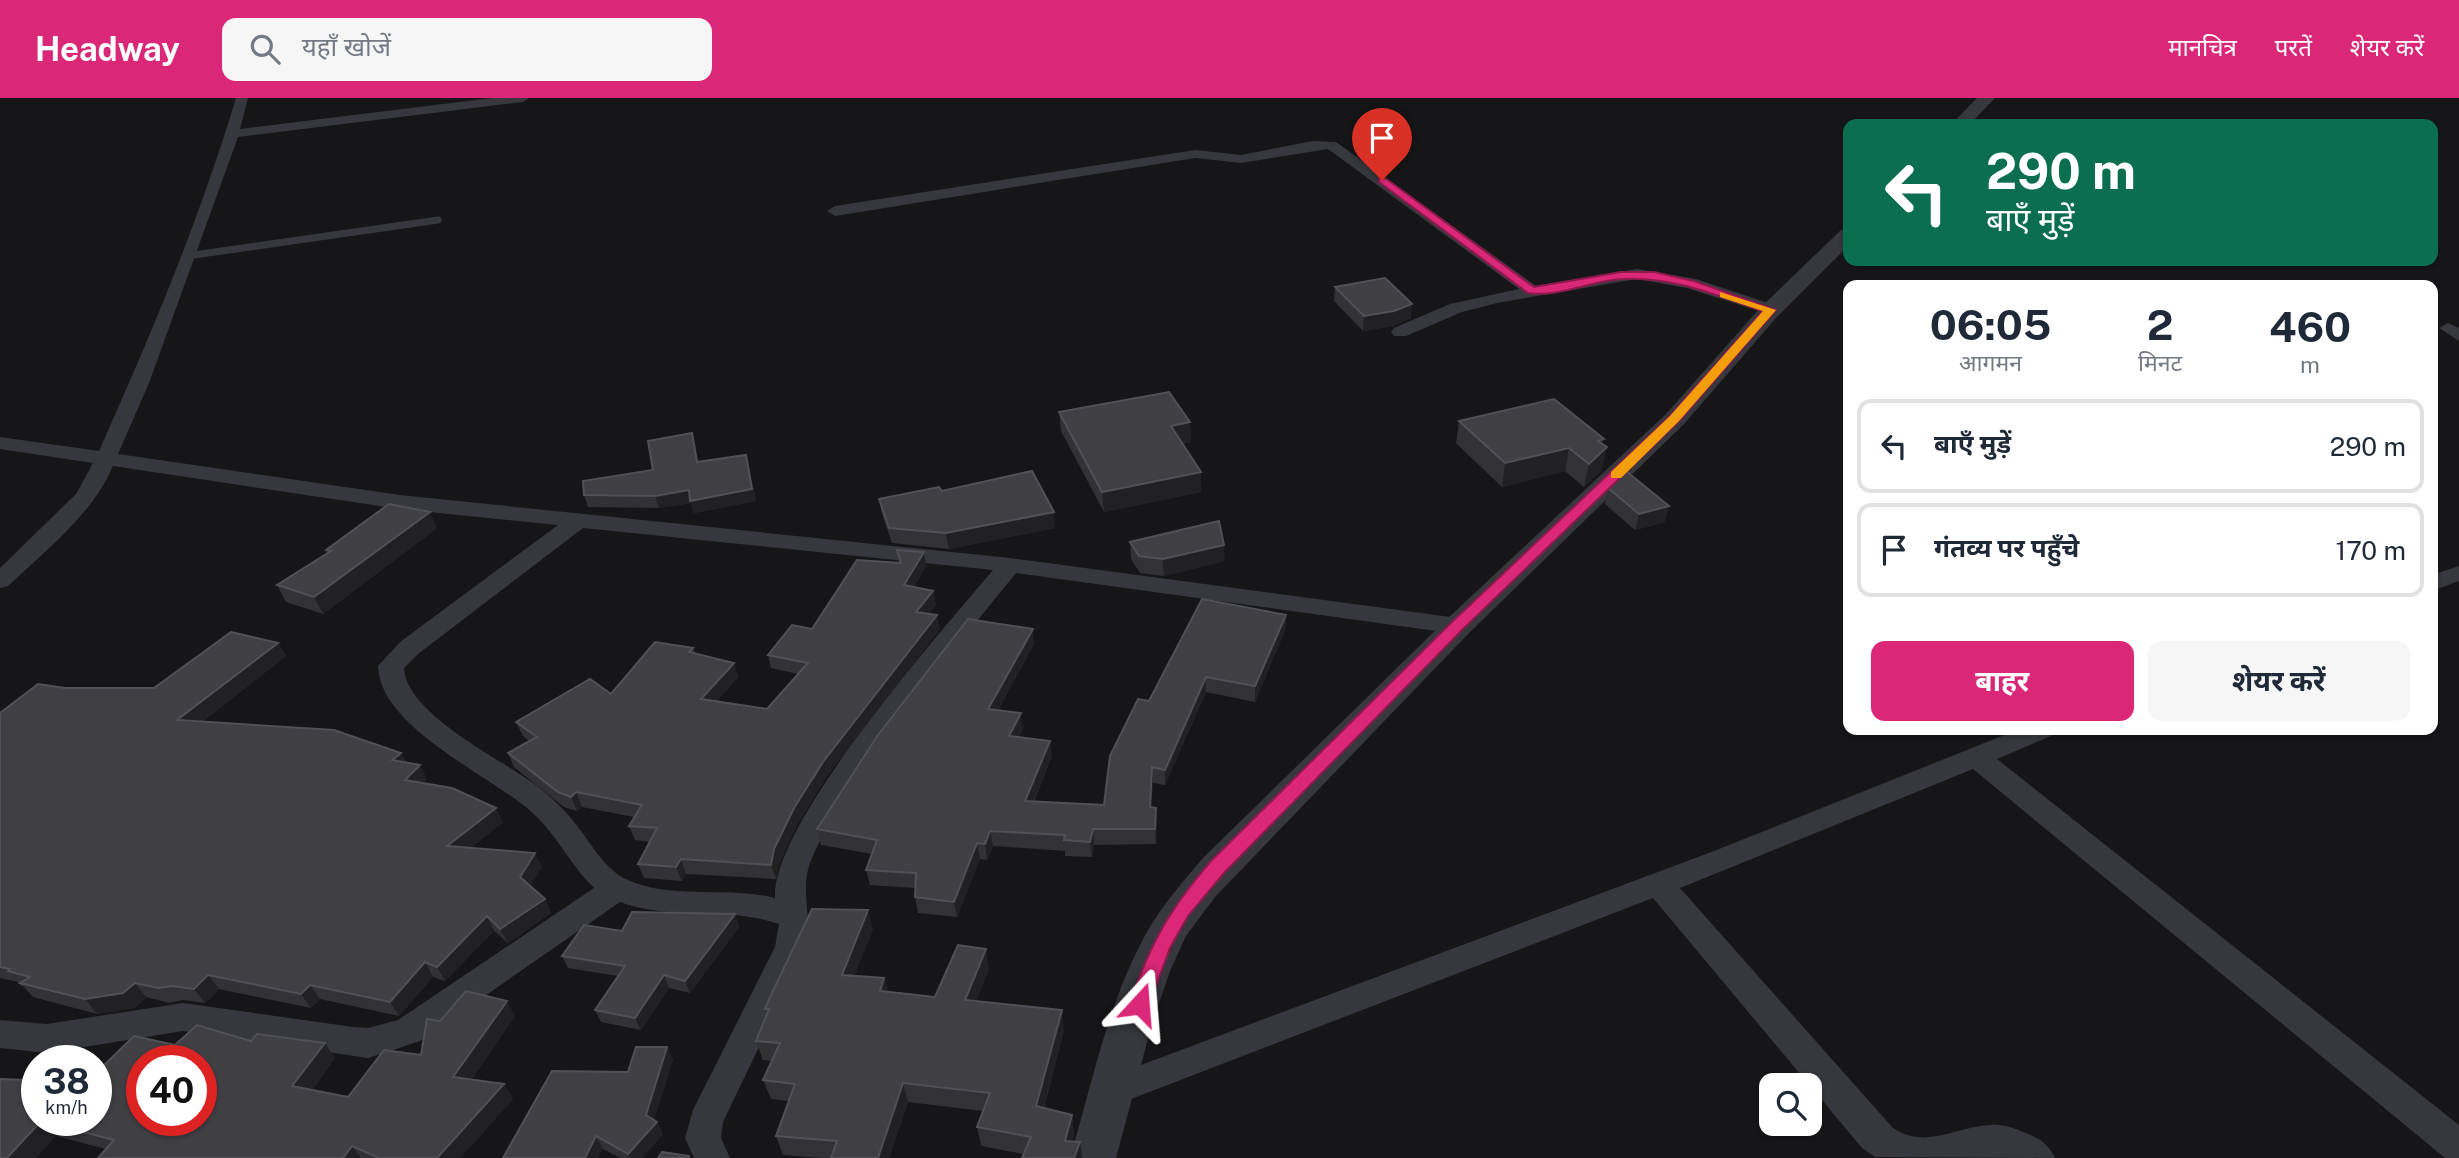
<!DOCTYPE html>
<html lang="hi">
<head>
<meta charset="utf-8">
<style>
	:root { --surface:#fff; --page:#f6f6f7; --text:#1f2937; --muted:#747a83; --line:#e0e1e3; --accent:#db2777 }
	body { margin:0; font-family:"Public Sans","Noto Sans Devanagari",sans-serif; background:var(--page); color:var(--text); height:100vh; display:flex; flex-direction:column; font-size:26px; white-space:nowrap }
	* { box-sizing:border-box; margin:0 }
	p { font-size:23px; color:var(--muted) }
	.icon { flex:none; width:38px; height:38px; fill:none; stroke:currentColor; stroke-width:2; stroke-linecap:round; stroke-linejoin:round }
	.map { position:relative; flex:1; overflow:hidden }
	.panel { position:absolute; left:1843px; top:182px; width:595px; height:455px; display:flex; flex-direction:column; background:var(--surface); border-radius:14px; box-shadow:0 2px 5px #0004 }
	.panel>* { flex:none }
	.banner { position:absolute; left:1843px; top:21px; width:595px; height:147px; border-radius:14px; box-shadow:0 2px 5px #0004; background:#0b6e4f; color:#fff; overflow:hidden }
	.buttons { position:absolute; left:1759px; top:975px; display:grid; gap:14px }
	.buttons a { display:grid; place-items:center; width:63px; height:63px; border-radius:14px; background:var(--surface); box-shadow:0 2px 5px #0004; font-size:35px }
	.speed { position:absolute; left:21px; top:947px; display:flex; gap:14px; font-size:35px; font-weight:700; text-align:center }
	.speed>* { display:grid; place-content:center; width:91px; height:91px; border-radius:50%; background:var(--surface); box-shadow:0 2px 5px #0004; line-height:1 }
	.speed small { font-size:18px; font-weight:400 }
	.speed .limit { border:10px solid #d22; background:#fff; color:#111 }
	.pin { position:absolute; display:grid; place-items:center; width:60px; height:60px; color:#fff; margin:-72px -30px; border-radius:50% 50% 50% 0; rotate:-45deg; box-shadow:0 0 7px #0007 }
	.pin .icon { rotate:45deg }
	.me { position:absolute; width:77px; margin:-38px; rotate:19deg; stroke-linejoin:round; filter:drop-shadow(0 0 5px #0008) }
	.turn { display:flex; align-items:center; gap:24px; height:147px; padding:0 28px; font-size:32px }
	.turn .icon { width:91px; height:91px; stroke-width:2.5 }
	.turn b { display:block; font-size:49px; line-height:60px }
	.eta { display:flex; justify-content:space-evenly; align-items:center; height:119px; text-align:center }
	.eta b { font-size:42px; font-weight:700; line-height:49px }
	.action { display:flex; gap:14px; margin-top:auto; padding:14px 28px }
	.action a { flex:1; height:80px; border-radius:14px; background:var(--accent); color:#fff; font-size:28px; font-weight:700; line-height:80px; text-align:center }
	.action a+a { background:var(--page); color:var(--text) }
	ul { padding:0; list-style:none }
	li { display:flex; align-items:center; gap:21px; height:94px; margin:0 14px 10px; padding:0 14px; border:4px solid var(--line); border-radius:14px }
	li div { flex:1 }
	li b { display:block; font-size:26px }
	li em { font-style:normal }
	header { display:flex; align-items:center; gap:42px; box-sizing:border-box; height:98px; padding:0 35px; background:var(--accent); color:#fff }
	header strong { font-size:33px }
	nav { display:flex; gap:38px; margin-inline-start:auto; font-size:24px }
	.search { width:490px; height:63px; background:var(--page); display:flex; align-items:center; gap:18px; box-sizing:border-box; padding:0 24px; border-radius:14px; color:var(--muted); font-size:26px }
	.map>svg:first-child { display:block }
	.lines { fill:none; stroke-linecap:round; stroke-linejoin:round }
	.service { stroke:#37383d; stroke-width:7 }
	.minor { fill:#37383d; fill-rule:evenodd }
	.tertiary { fill:#37383d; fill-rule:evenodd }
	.wall { fill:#323236 }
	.shaded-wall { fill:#212124 }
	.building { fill:#3f3f44; stroke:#4f5156; stroke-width:2; fill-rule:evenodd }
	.route { fill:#db2777; stroke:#8e194d; stroke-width:2 }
	.slow { fill:#f59e0b }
</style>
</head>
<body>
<header>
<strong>Headway</strong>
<div class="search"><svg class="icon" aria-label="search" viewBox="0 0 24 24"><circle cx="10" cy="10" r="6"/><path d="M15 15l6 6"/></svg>यहाँ खोजें</div>
<nav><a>मानचित्र</a><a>परतें</a><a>शेयर करें</a></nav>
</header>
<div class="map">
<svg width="2459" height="1060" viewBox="0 0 2459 1060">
	<rect width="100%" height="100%" fill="#161618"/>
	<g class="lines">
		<polyline class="service" points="187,158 438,122"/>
		<g class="minor">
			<path d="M236,0H248L240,31L492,0H529L523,4L238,39L149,285L118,356L400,397L1010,460L1458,520L1467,523L1470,528L1467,533L1458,536L1016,475C969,533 922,591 879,651C854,687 826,724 810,765C800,793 812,820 807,849L723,1024L721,1040L730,1060H694L685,1040L693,1012L775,849L779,826C728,808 671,823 620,804L420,943L368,960L183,933L47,955L0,950V922L47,926L183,905L353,929L368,930L398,922L594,790C572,769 559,741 537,719C495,678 380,632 378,568L400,544L558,427L400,411L113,368C92,417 46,452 8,488L0,490V470L76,396L93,365L0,351V339L99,353C150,239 200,120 236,0ZM583,430L993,472C942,533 771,725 775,800C728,788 673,802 628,782C604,772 590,743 574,724C563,710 550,698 536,687C501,661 406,616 404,570L418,556Z"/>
			<polygon points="1313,43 1336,44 1536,188 1637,171 1696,181 1777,208 1780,212 1771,217 1687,190 1637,181 1497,205 1462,214 1406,238 1394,238 1391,234 1394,230 1450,206 1519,191 1328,51 1241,65 1195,60 835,118 827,113 835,108 1195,52 1241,57"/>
			<polygon points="2448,225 2459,230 2459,243 2439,230"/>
			<polygon points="2459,468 2459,483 2432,493 2432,477"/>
			<path d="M2017,632H2055L2051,638L1997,661L2459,1027V1060H2445L1973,671L1680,790L1892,1029C1925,1053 1956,1028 1991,1027C2004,1026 2016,1031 2028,1036C2041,1041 2049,1047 2055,1060L1875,1059L1862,1050L1653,800L1113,1008L1101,1004L1096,993L1101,982L1714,753Z"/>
		</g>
		<g class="tertiary">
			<polygon points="1977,0 1995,0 1970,26 1952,26"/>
			<path d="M1848,130V148L1776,220L1684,326L1469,535L1215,799L1186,838L1170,873L1152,926L1116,1060H1070C1093,983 1109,898 1151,827C1166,803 1185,781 1203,760L1447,521L1666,316L1760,210L1841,132Z"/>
		</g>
	</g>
	<g class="wall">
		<polygon points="1335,189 1411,220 1393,228 1363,233 1334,203"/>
		<polygon points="1059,314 1190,324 1191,344 1182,346 1201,374 1201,394 1104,414 1061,333"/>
		<polygon points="1459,323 1603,346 1602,372 1584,389 1565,373 1502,389 1456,345"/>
		<polygon points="692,335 698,364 749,369 756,403 694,415 691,405 659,410 588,409 584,397 653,372"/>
		<polygon points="1608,390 1665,424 1635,432 1605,406"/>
		<polygon points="942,393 1055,430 949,451 892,445 882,416 879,401"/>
		<polygon points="437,430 323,516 286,504 277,487 327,455 326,452"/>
		<polygon points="1130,444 1225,463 1164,478 1140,475 1131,461"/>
		<polygon points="897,452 924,454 926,468 914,489 933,493 936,507 928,516 940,531 827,678 798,725 779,766 776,781 686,776 682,783 644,780 638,766 650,744 635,742 629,728 634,719 582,709 577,713 564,709 514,669 508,655 529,643 523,638 516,624 611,596 693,550 695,555 734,565 738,579 716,604 767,611 798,576 771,570 768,557 812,531 899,465"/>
		<polygon points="1286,517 1285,532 1255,604 1206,594 1165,687 1153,685 1151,709 1156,710 1156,746 1094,747 1092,759 1065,758 1065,753 993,748 987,762 980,761 957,819 918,815 915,799 915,790 870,787 866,772 872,756 821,747 817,731 1034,546 998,612 1023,631 1019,639 1052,658 1034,703 1104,707 1149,603"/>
		<polygon points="278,545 286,558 202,624 401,655 407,665 427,681 423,685 503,724 470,750 542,769 530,788 545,801 551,815 508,845 494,833 445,883 433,879 399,918 320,901 311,910 219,891 205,905 183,902 169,905 146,899 135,910 97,916 33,899 23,888 21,888 18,884 0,880 0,615 65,590 154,590"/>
		<polygon points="735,816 739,829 690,895 669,890 641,932 601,924 595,912 618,878 568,870 562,858 622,833"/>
		<polygon points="873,831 854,878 884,880 888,893 935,899 989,871 976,903 1064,932 1044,1010 1072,1017 1074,1036 1072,1043 1080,1044 1082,1060 1022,1060 1023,1056 981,1048 977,1029 983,1013 908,1004 889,1060 821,1060 783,1057 776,1038 789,1003 771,1001 763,982 772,963 763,962 756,943 767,916 765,911"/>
		<polygon points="515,918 472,981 504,986 513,1001 460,1060 98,1060 106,1051 56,1038 37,1022 251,943 325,945 335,960 312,992 348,999 421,957 440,923"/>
		<polygon points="673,961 654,1022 657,1024 663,1036 642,1060 620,1060 603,1051 503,1060"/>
	</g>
	<g class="shaded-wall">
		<polygon points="1412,206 1411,220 1393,228 1363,233 1364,218"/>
		<polygon points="1190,324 1191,344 1171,348 1171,328"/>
		<polygon points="1604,341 1601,355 1607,349 1602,372 1584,389 1589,366 1598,343"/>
		<polygon points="1569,350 1565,373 1502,389 1505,365"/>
		<polygon points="746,357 756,403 694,415 691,405 659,410 655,398"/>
		<polygon points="1201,374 1201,394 1104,414 1102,394"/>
		<polygon points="1669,408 1665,424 1635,432 1639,416"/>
		<polygon points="430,414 437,430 323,516 314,499"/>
		<polygon points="1054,414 1055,430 949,451 946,435"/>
		<polygon points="1224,447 1225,463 1164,478 1163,461"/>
		<polygon points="924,454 926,468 907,501 904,487"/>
		<polygon points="933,493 936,507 919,528 916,514"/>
		<polygon points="937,517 940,531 827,678 798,725 779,766 776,781 771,767 774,751 794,710 823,664"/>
		<polygon points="1286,517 1285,532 1255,604 1255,588"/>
		<polygon points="1033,531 1034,546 991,626 988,611"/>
		<polygon points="278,545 286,558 186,636 177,622"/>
		<polygon points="734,565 738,579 706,615 701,601"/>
		<polygon points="1206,579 1206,594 1165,687 1165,672"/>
		<polygon points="1021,615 1023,631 1011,653 1009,638"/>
		<polygon points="1050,643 1052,658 1027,718 1025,703"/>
		<polygon points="401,655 409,669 392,662"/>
		<polygon points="420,667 427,681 412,696 405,682"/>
		<polygon points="1152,669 1153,685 1150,725 1150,709"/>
		<polygon points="576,694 582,709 577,713 571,699"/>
		<polygon points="496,710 503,724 455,763 447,748"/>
		<polygon points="1156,710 1157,725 1156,746 1155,731"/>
		<polygon points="1093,731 1094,747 1092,759 1090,744"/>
		<polygon points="990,733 993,748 987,762 985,746"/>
		<polygon points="977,745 980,761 957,819 954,804"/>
		<polygon points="535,755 542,769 527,794 520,779"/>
		<polygon points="681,761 686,776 682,783 676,769"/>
		<polygon points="545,801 551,815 508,845 500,831"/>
		<polygon points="868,812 873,831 847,896 842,877"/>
		<polygon points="735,816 739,829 690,895 685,883"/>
		<polygon points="487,818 494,833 445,883 437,869"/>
		<polygon points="986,851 989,871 969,921 965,902"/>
		<polygon points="425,864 433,879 399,918 390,904"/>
		<polygon points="208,877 219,891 205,905 194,891"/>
		<polygon points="664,877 669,890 641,932 635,920"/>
		<polygon points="884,880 889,899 880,893"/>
		<polygon points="135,885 146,899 135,910 97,916 85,901"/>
		<polygon points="310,887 320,901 311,910 301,896"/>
		<polygon points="507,903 515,918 463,994 453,979"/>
		<polygon points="1062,912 1064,932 1039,1027 1036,1008"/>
		<polygon points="325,945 335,960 304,1003 292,988"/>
		<polygon points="667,949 673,961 652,1030 646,1017"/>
		<polygon points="903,985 908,1004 889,1060 878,1060"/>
		<polygon points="504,986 513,1001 460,1060 437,1060"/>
		<polygon points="1072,1017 1074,1036 1068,1060 1065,1043"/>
		<polygon points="41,1023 56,1038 36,1060 7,1060"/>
		<polygon points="657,1024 663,1036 642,1060 631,1060 628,1056"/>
		<polygon points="596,1038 603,1051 598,1060 585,1060"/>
		<polygon points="1080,1044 1082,1060 1074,1060"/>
		<polygon points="352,1048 361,1060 343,1060"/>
	</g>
	<g class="building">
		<polygon points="1385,180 1412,206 1394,213 1364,218 1335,189"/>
		<polygon points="1169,294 1190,324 1171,328 1201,374 1102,394 1059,314"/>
		<polygon points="1554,301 1604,341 1598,343 1607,349 1589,366 1569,350 1505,365 1459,323"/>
		<polygon points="692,335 697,364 746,357 752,391 690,403 689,392 655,398 584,397 583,383 653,372 648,343"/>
		<polygon points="1032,373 1054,414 946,435 889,430 879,401 939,389 942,393"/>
		<polygon points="1626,373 1669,408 1639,416 1608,390"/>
		<polygon points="389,406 430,414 314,499 277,487 331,453 326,452"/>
		<polygon points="1219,423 1224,447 1163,461 1139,458 1130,444"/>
		<polygon points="897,452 924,454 904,487 933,493 916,514 937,517 823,664 794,710 774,751 771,767 681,761 676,769 638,766 657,730 629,728 642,707 576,694 571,699 558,694 508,655 537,639 516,624 590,581 611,596 655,544 693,550 689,554 734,565 701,601 767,611 808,565 768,557 792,527 812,531 857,462 901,465"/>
		<polygon points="1202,501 1286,517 1255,588 1206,579 1165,672 1152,669 1150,709 1156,710 1155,731 1093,731 1090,744 1064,742 1065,737 990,733 985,746 977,745 954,804 915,799 916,775 866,772 877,742 817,731 878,637 968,521 1033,531 988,611 1021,615 1009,638 1050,643 1025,703 1104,707 1110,658 1138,601 1149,603"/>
		<polygon points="231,534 278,545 177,622 334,632 401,655 392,662 420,667 405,682 452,690 496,710 447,748 535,755 520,779 545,801 500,831 487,818 437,869 425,864 390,904 310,887 301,896 208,877 194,891 172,888 158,890 135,885 123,895 85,901 20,885 30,879 8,873 10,871 0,869 0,615 38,586 65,590 154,590"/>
		<polygon points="812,811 868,812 842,877 884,880 880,893 935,899 958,847 986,851 965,902 1062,912 1036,1008 1072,1017 1065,1043 1080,1044 1074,1060 1022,1060 1031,1039 977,1029 990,995 903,985 878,1060 831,1060 837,1043 776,1038 795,986 763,982 780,945 756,943 769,911 765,911 772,895"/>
		<polygon points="632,814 735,816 685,883 664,877 635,920 595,912 625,868 562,858 584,827 622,833"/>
		<path d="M466,893L507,903L453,979L504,986L437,1060H379L352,1048L343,1060H98L114,1042L41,1023L7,1060H0V981L27,982L37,974V1022H96V975L134,938L175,947L197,927L251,943L257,936L325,945L292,988L348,999L384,952L421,957L427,921L440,923ZM142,962H201V1022H142Z"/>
		<polygon points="636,949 667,949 646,1017 657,1024 628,1056 596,1038 585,1060 503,1060 552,973 628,974"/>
		<polygon points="662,1054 689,1058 688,1060 658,1060"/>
	</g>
	<path class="route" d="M1379,80H1385L1534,189L1621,174H1654L1694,183L1776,212L1679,323L1463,531L1224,775L1188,818L1170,850L1147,912L1140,915L1132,912L1129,906C1152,843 1167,815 1210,764L1452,524L1670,318L1763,213C1718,198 1672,178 1623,181C1593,182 1558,200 1528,195L1379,84Z"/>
	<polygon class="slow" points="1720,194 1776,212 1679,323 1621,380 1611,380 1611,374 1670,318 1763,213 1720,199"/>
</svg>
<div class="buttons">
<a><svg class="icon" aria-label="search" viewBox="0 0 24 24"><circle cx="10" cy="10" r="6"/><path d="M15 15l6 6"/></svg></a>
</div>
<div class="speed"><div>38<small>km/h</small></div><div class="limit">40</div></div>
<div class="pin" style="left:1382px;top:82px;background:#d93025"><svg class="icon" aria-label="arrive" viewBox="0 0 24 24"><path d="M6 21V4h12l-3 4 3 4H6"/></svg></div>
<svg class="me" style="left:1140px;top:906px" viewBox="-20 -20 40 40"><path d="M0-17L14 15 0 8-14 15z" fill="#db2777" stroke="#fff" stroke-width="4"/></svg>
<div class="banner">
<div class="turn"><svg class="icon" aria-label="left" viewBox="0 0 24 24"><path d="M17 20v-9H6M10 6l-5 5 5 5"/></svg><div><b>290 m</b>बाएँ मुड़ें</div></div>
</div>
<section class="panel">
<div class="eta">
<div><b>06:05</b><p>आगमन</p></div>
<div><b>2</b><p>मिनट</p></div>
<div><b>460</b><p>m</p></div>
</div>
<ul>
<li><svg class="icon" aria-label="left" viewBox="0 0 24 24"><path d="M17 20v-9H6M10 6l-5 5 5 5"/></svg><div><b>बाएँ मुड़ें</b></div><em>290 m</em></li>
<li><svg class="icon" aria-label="arrive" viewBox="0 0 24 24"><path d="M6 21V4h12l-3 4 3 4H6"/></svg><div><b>गंतव्य पर पहुँचे</b></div><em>170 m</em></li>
</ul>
<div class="action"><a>बाहर</a><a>शेयर करें</a></div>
</section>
</div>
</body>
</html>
